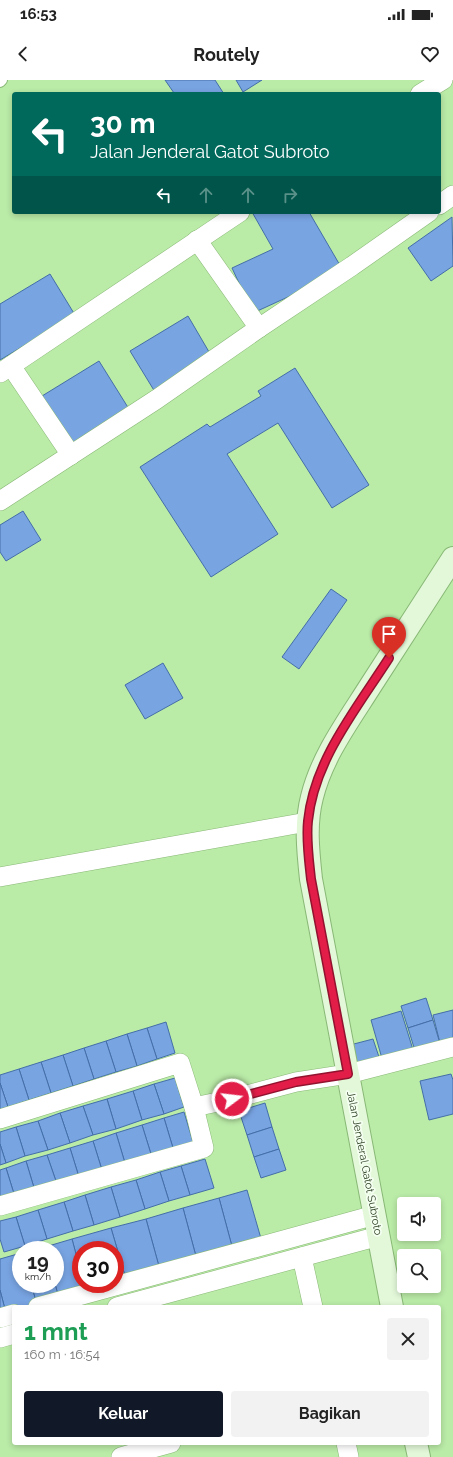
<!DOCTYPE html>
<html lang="id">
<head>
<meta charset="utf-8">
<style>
	:root { --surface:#fff; --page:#f2f2f2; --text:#222; --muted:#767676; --accent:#111827 }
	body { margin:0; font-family:Raleway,sans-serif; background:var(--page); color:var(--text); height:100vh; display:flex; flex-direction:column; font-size:15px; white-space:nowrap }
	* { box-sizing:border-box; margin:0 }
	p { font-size:13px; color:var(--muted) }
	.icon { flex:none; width:22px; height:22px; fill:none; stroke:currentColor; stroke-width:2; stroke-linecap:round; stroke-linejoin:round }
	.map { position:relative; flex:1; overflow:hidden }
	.sheet { position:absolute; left:12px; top:1225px; width:429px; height:140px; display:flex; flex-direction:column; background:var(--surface); border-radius:4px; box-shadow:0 2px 6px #0003 }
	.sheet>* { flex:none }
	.banner { position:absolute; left:12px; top:12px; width:429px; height:122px; border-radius:4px; box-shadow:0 2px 6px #0003; background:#00695c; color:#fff; overflow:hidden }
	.tools { position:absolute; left:397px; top:1117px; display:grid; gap:8px }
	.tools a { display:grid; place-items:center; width:44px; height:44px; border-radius:4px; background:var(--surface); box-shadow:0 2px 6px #0003; font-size:20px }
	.speed { position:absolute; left:12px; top:1161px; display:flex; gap:8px; font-size:20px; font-weight:700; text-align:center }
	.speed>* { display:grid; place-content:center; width:52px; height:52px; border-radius:50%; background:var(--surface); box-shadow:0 2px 6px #0003; line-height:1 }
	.speed small { font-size:10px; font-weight:400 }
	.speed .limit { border:6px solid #d22; background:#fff; color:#111 }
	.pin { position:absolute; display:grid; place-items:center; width:34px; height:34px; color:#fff; margin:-41px -17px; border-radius:50% 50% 50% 0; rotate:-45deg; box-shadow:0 0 4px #0007 }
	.pin .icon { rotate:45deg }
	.me { position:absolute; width:44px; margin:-22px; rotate:75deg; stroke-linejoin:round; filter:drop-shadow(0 0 3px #0008) }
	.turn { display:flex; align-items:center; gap:14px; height:84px; padding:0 12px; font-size:18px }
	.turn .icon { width:52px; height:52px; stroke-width:2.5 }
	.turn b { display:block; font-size:28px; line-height:34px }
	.lanes { display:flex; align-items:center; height:38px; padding:0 12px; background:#0003; justify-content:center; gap:20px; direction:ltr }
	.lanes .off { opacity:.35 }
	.round { display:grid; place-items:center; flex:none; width:42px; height:42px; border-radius:4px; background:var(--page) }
	.headline { display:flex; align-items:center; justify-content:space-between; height:68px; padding:0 12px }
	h1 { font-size:24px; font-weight:700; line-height:30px; color:#1e9e55 }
	.cta { display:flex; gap:8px; margin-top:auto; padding:8px 12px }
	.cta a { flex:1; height:46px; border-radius:4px; background:var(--accent); color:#fff; font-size:16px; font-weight:700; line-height:46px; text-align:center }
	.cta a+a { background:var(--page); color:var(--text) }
	.status { display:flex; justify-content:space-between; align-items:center; height:28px; padding:0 20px; background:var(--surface); direction:ltr }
	.status svg { height:11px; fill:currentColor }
	header { display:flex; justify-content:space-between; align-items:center; height:52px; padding:0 12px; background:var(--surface); font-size:18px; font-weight:700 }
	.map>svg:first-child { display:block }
	.building { fill:#78a4e2; stroke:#446ea8 }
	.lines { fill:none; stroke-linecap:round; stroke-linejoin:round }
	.service-casing { stroke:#89b876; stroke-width:12 }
	.minor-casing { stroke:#89b876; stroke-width:20 }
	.secondary-casing { stroke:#89b876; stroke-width:24 }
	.service { stroke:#fff; stroke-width:10 }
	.minor { stroke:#fff; stroke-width:19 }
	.secondary { stroke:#e2f8d8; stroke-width:22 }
	.route-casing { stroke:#92132f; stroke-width:10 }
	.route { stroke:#e11d48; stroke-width:7 }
	.labels { text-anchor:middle; stroke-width:3.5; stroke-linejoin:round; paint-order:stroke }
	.street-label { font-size:11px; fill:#2e4126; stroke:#f5fff1 }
</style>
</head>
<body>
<div class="status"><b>16:53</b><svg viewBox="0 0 49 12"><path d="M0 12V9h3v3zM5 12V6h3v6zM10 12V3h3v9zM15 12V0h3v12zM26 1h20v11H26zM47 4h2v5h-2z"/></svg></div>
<header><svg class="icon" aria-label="back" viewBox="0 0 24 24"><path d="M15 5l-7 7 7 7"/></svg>Routely<svg class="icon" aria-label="heart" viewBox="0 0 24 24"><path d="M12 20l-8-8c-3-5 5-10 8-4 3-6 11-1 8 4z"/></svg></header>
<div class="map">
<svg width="453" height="1377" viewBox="0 0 453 1377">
	<rect width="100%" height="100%" fill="#baeba7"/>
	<g class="building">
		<polygon points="165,0 215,0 224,14 173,14 174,13"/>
		<polygon points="236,0 262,0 243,12"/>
		<polygon points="252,132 309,132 341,187 314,205 253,233 232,188 273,169"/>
		<polygon points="452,137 453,186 431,201 408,168"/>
		<polygon points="50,194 75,235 0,280 0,224"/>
		<polygon points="188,236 212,277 155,312 130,271"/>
		<polygon points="99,281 129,329 71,364 42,316"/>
		<polygon points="295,288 369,405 332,428 278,343 227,374 278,454 211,497 140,387 207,344 210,347 261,316 258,311"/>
		<polygon points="23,431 41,460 6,481 0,472 0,445"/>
		<polygon points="331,509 347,520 299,589 282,577"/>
		<polygon points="163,583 183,618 145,639 125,605"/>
		<polygon points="426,918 433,940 408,948 401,926"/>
		<polygon points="453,930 453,959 440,963 433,935"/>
		<polygon points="401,931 414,973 383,982 371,940"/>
		<polygon points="433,940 441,967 416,974 408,948"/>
		<polygon points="166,942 175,973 157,979 147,948"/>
		<polygon points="147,948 157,979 137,986 127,954"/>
		<polygon points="127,954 137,986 116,992 106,961"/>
		<polygon points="373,959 380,980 357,987 350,965"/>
		<polygon points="106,961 116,992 94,999 84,968"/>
		<polygon points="84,968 94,999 73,1006 63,975"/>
		<polygon points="63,975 73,1006 51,1013 41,982"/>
		<polygon points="41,982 51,1013 29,1020 19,989"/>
		<polygon points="19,989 29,1020 8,1027 0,1003 0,995"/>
		<polygon points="451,994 453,1000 453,1034 429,1040 420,1001"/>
		<polygon points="175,998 184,1027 164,1034 154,1004"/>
		<polygon points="0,1003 8,1027 0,1029"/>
		<polygon points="154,1004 164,1034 142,1040 133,1011"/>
		<polygon points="133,1011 142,1040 116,1049 107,1019"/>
		<polygon points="107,1019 116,1049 93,1055 83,1026"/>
		<polygon points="265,1023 272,1047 247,1055 239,1031"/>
		<polygon points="83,1026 93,1055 70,1063 60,1033"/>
		<polygon points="184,1032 193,1062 173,1068 164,1038"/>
		<polygon points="60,1033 70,1063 48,1070 38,1041"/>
		<polygon points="164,1038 173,1068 151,1074 142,1045"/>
		<polygon points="38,1041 48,1070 25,1076 16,1047"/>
		<polygon points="142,1045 151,1074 125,1083 116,1053"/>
		<polygon points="16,1047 25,1076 6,1083 0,1064 0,1052"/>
		<polygon points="272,1047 279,1069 254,1077 247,1055"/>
		<polygon points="116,1053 125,1083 102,1090 93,1061"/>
		<polygon points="93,1061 102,1090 79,1097 70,1068"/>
		<polygon points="0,1064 6,1083 0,1085"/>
		<polygon points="70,1068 79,1097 57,1104 47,1075"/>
		<polygon points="279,1069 286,1090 261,1098 254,1077"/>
		<polygon points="47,1075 57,1104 35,1111 26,1081"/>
		<polygon points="205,1079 214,1108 190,1115 181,1086"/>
		<polygon points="26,1081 35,1111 15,1117 6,1088"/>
		<polygon points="181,1086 190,1115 169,1121 160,1092"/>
		<polygon points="6,1088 15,1117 0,1122 0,1090"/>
		<polygon points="160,1092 169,1121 145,1129 136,1100"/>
		<polygon points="136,1100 145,1129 120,1137 111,1107"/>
		<polygon points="111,1107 120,1137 94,1145 85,1115"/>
		<polygon points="247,1110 262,1162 233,1170 219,1118"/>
		<polygon points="85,1115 94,1145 73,1151 64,1122"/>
		<polygon points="219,1118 233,1170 197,1180 183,1128"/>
		<polygon points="64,1122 73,1151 47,1159 38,1130"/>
		<polygon points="183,1128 197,1180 160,1190 146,1139"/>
		<polygon points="38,1130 47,1159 25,1166 16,1137"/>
		<polygon points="16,1137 25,1166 4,1172 0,1159 0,1141"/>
		<polygon points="146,1139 160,1190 126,1199 111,1148"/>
		<polygon points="111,1148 126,1199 115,1202 115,1170 81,1170 81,1193 72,1159"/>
		<polygon points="72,1159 81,1193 81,1204 84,1204 86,1210 59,1218 55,1204 55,1170 46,1170 45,1167"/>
		<polygon points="21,1173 21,1204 31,1204 37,1224 26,1227 14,1227 6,1233 0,1210 0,1179"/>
		<polygon points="31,1204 55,1204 59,1218 37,1224"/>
		<polygon points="0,1210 6,1233 0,1234"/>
	</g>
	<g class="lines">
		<g class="service-casing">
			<polyline id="service" points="0,2 2,0"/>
		</g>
		<g class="minor-casing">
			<g id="minor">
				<polyline points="420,14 443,0"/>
				<polyline points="439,125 453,115"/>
				<polyline points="197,160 259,248"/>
				<polyline points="11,286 71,375"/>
				<polyline points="0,293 240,132"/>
				<polyline points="0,421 157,319 259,248 352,186 429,132"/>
				<polyline points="0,797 307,742"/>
				<polyline points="0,1039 180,983 194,1027"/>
				<polyline points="0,1126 204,1068 194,1027 232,1019 296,1002 348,994 453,967"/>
				<polyline points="302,1177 313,1227"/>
				<polyline points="38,1227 375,1135"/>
				<polyline points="117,1227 379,1156"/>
				<polyline points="0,1238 14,1234"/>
				<polyline points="0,1258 14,1254"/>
				<polyline points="346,1363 349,1377"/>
				<polyline points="121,1377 171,1363"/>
			</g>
		</g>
		<g class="secondary-casing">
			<g id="secondary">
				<path d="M392,1227L311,799C308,771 305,744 312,717C322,676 349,640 371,605C398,563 426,520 453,478"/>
				<polyline points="416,1363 419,1377"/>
			</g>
		</g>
		<use href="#service" class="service"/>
		<use href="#minor" class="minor"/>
		<use href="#secondary" class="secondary"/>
	</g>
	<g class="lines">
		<g class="route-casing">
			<path id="route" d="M232,1019L296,1002L348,994L311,799C309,780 306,760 308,741C314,680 357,628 389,578"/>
		</g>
		<use href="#route" class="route"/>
	</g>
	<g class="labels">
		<g class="street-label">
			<text transform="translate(365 1083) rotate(79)" y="4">Jalan Jenderal Gatot Subroto</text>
		</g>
	</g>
</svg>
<div class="tools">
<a><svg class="icon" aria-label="sound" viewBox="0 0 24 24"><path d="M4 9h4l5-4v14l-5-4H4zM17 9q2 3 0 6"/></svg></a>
<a><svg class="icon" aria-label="search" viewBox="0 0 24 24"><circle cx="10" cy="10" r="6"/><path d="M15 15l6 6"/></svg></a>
</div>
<div class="speed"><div>19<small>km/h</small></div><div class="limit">30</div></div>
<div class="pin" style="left:389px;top:578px;background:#d93025"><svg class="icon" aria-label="arrive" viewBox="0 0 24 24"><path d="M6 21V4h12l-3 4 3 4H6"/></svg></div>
<svg class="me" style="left:232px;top:1019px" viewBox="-20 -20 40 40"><circle r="17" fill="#e11d48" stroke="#fff" stroke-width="3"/><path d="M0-11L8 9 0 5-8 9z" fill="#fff"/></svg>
<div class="banner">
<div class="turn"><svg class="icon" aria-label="left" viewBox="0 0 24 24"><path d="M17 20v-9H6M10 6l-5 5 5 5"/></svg><div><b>30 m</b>Jalan Jenderal Gatot Subroto</div></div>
<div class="lanes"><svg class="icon" aria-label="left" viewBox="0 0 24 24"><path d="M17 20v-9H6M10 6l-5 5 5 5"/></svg><svg class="icon off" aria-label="ahead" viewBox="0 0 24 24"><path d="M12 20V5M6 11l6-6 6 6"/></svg><svg class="icon off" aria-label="ahead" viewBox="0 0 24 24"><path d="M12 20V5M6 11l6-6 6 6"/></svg><svg class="icon off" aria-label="right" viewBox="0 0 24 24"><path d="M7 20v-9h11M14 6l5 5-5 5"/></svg></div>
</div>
<section class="sheet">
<div class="headline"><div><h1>1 mnt</h1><p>160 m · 16:54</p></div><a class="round"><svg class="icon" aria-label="close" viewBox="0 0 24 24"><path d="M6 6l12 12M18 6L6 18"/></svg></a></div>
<div class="cta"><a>Keluar</a><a>Bagikan</a></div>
</section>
</div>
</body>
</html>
